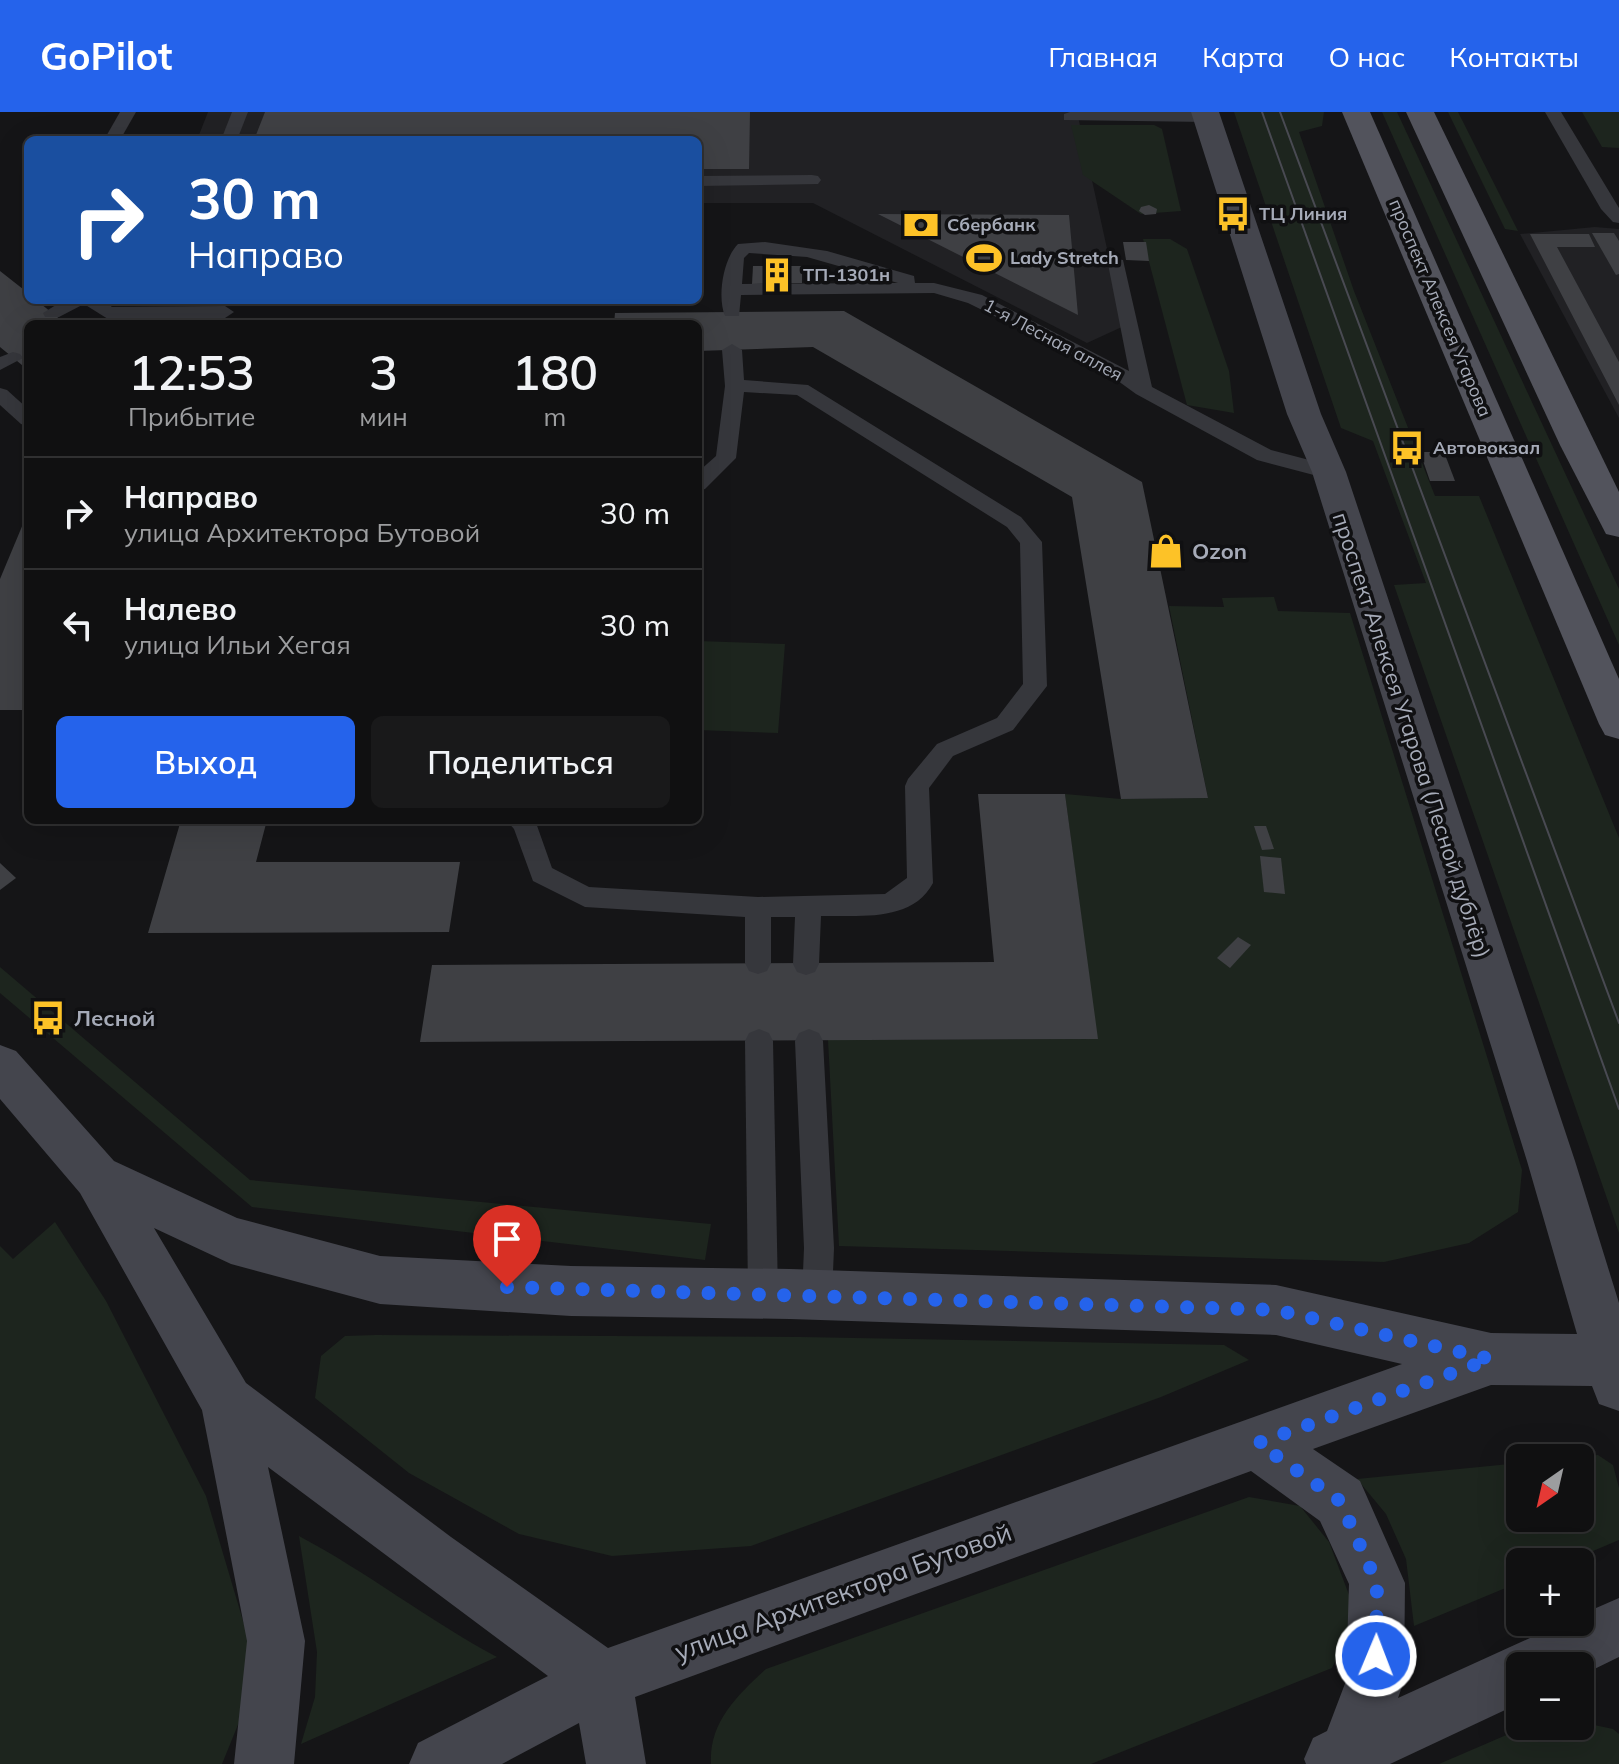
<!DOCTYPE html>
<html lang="ru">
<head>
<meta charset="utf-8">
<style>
	:root { --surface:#101011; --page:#19191a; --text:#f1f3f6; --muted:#9c9d9f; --line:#303031; --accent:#2563eb }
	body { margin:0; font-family:Mulish,sans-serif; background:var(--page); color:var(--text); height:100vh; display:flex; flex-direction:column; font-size:30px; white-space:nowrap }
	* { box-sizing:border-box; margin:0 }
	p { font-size:26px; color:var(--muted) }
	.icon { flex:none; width:44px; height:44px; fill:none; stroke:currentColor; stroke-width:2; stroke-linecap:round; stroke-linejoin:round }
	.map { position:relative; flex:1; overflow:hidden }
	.panel { position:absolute; left:24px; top:208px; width:678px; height:504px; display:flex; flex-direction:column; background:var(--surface); border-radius:12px; box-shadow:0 8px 32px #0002,0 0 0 2px var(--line) }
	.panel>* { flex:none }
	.top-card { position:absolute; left:24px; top:24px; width:678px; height:168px; border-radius:12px; box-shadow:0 8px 32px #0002,0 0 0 2px var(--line); background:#1a4fa0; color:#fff; overflow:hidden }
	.needle { width:52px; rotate:214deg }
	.fabs { position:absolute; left:1506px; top:1332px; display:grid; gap:16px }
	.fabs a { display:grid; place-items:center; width:88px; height:88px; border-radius:12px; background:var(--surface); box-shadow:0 8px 32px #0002,0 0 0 2px var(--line); font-size:40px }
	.pin { position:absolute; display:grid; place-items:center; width:68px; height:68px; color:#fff; margin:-82px -34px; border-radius:50% 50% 50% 0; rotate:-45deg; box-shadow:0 0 8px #0007 }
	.pin .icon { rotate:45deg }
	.me { position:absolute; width:88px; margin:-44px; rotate:1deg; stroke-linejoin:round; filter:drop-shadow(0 0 6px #0008) }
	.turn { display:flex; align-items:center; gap:28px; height:168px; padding:0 32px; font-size:36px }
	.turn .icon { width:104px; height:104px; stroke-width:2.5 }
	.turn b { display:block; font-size:56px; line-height:68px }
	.eta { display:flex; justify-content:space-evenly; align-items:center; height:136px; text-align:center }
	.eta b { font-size:48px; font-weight:600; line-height:56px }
	.primary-button { display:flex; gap:16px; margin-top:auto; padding:16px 32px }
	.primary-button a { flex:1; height:92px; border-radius:12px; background:var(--accent); color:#fff; font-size:32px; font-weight:600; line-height:92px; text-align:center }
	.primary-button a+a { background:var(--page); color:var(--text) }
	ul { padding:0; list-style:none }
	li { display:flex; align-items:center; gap:24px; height:112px; padding:0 32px; border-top:2px solid var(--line) }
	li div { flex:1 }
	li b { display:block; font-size:30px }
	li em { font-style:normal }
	header { display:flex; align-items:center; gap:48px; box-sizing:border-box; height:112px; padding:0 40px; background:var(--accent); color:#fff }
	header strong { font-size:38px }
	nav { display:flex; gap:44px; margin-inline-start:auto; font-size:28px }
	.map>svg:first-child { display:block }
	.built { fill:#212124 }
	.green { fill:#1d251e }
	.building { fill:#3f4044 }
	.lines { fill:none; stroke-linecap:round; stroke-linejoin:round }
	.lane { fill:#36373c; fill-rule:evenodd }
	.secondary { fill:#44454d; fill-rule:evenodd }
	.primary { fill:#52535c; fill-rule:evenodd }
	.tram { stroke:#494a52; stroke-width:2 }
	.route { stroke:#2563eb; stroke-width:14; stroke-dasharray:0 25.2 }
	.labels { text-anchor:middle; stroke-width:7; stroke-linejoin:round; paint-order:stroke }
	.far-poi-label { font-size:18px; font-weight:bold; fill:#a6abb8; stroke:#101012; text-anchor:start }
	.far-street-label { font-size:18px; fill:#a6abb8; stroke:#101012 }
	.poi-label { font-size:22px; font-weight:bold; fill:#a6abb8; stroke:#101012; text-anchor:start }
	.street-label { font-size:22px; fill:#a6abb8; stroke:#101012 }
	.near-street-label { font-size:26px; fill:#a6abb8; stroke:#101012 }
</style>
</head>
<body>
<header>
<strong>GoPilot</strong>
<nav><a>Главная</a><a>Карта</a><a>О нас</a><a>Контакты</a></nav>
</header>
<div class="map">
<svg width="1619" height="1652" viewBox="0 0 1619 1652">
	<rect width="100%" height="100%" fill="#151517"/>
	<g class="built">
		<polygon points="208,0 1077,0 1124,214 1087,231 813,91 698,91 698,28 197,28"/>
		<polygon points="1595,115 1619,117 1619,306 1520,122"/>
	</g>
	<g class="green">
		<polygon points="1234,0 1324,0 1322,14 1299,20 1354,179 1435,384 1479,384 1619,726 1619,1121 1394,473 1426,471 1373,329 1341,316"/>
		<polygon points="1382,0 1397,0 1619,477 1619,533"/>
		<polygon points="1448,0 1458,0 1518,119 1505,117"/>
		<polygon points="1582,0 1619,0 1619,36 1602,35"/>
		<polygon points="1071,13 1154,13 1162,17 1181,99 1141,102 1083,63"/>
		<polygon points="1143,127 1170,127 1187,137 1229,259 1234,301 1187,293"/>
		<polygon points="1274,485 1278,499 1350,501 1522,1058 1518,1100 1469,1131 1384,1150 839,1134 828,928 1097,927 1065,682 1121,687 1208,686 1169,494 1224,495 1222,486"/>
		<polygon points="698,529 785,532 778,621 698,618"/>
		<polygon points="0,855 250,1068 711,1112 705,1148 252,1095 0,881"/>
		<polygon points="55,1110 106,1189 206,1384 249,1529 248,1588 222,1652 0,1652 0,1134 13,1147"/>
		<polygon points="376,1223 801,1225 1224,1233 1249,1248 1161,1285 751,1434 612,1444 519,1422 409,1361 315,1286 321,1244 345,1224"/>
		<polygon points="1598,1343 1613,1353 1619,1376 1619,1428 1567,1450 1520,1450 1520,1470 1414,1514 1406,1447 1386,1402 1357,1367 1520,1351 1520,1406 1580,1406 1580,1346 1567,1346"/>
		<path d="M1249,1385L1300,1394L1329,1430L1357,1504L1332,1556L1091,1652H711C709,1610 737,1584 766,1557Z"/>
		<path d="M299,1424C367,1460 428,1508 497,1545L301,1632L315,1585L317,1540Z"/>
		<polygon points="1580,1610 1613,1617 1619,1622 1619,1652 1439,1652 1511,1621 1540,1614 1580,1614"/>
	</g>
	<g class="building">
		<polygon points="265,0 750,0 749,57 698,57 698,28 254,28"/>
		<polygon points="1149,93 1157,97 1156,102 1145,103 1139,99 1141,95"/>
		<polygon points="878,102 1069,103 1078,203"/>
		<polygon points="1592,121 1614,121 1619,129 1619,162 1616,163"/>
		<polygon points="1530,122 1589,122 1595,135 1557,135 1619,250 1619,293"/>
		<polygon points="1123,130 1146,130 1149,149 1126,148"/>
		<polygon points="753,154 802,154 802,171 752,172"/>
		<polygon points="0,159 28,181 28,188 36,188 66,212 28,212 28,258 0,235"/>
		<polygon points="844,199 1142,370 1208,686 1121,687 1072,385 813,235 698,239 698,212 614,212 615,201"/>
		<polygon points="1420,340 1444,340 1455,369 1430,369"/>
		<polygon points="23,412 28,412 28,598 0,598 0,467"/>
		<polygon points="978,682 1065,682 1098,927 420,930 432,853 994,850"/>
		<polygon points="181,708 267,708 256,750 460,750 449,820 148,821"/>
		<polygon points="1254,714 1266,714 1274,737 1262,738"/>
		<polygon points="1260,744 1281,746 1285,782 1264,780"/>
		<polygon points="0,751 16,766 0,778"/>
		<polygon points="1238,825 1251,833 1230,856 1217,846"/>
	</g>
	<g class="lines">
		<g class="lane">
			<polygon points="120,0 136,0 120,28 104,28"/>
			<polygon points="232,0 248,0 237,28 221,28"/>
			<polygon points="1070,0 1207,0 1215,5 1207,10 1064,8 1064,2"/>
			<polygon points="1545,0 1561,0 1619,96 1619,111 1613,110 1601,97"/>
			<polygon points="812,63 818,64 821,68 818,72 698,74 698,64"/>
			<path d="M765,130L827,139L914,164L915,171H934L982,183L1129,259L1108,152L1117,147L1123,148L1152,275L1271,338L1336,355L1339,360L1329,367L1257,348L1136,282L1103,258L968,191L934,181L741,183L739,204H725C717,185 723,147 738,132ZM749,141L807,145L898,171L742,172L744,146Z"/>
			<polygon points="64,188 103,188 112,195 225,194 234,200 225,206 108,207 84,192 59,205 45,205 43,201"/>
			<path d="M732,232L742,238L744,268L808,273L1021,405L1042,430L1047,574L1013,618L953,644L929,676L933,771C912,811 858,803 821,804L819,852L815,860L806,863L797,860L793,852L795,805H771V851L767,859L758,862L749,859L745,851V805L585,795L533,769L514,717L506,708H535L552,756L589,775L758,785L885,782L907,766L905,674L908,667L937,632L997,606L1023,572L1020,431L1007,415L797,283L744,280L736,346L705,377L698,379V360L716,344L725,274L722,238Z"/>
			<polygon points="13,240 20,242 23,246 0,258 0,245"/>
			<polygon points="0,276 7,278 28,297 28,314 21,312 0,293"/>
			<polygon points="759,917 769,921 773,929 778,1182 774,1192 763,1197 752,1192 748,1182 745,929 749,921"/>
			<polygon points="809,917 819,921 823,929 834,1136 832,1184 828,1194 817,1199 806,1194 802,1184 804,1136 795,929 799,921"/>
		</g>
		<path class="secondary" d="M1191,0H1219L1321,302L1346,360L1575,1049L1619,1191V1299L1599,1292L1592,1274L1491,1273L1313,1337L1360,1369L1405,1471L1404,1569L1398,1586L1565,1510H1580V1503L1619,1486V1545L1580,1564V1554H1520V1591L1390,1652H1306L1304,1647L1313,1626L1327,1619L1346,1569L1349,1472L1320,1409L1251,1359L635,1585L646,1652H586L579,1611L502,1652H409L418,1631L548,1564L268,1355L305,1529L294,1652H234L247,1529L202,1298L80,1081L0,987V933L16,939L114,1049L237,1106L380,1144L571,1154L790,1157L1276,1173L1491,1221L1577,1222L1527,1049L1312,360L1287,302ZM154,1116L231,1152L380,1192L571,1204L790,1207L1276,1223L1402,1252L608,1536L451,1425L246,1271Z"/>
		<g class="primary">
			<polygon points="1342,0 1370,0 1619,567 1619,627 1605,623 1599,612"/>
			<polygon points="1406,0 1434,0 1619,380 1619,425 1606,422 1560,333"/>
		</g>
		<g class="tram">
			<polyline points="1262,0 1619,997"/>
			<polyline points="1280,0 1619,911"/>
		</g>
	</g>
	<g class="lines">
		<polyline class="route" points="507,1175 1276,1198 1491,1247 1258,1331 1340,1389 1377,1471 1376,1544"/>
	</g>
	<defs>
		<g id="bus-bare" transform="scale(2.76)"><path d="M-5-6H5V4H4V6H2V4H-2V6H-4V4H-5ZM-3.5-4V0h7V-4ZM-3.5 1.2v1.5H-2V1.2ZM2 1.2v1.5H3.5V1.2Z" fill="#fdc227" stroke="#101012" stroke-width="2.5" paint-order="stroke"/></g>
		<g id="bank-bare" transform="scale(2.76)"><path d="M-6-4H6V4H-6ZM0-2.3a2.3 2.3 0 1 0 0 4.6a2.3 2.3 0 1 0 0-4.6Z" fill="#fdc227" stroke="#101012" stroke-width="2.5" paint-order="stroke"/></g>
		<g id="stadium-bare" transform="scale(2.76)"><path d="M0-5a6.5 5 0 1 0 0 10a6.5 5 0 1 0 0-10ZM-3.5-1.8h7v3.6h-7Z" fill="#fdc227" stroke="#101012" stroke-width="2.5" paint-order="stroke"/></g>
		<g id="building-bare" transform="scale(2.76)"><path d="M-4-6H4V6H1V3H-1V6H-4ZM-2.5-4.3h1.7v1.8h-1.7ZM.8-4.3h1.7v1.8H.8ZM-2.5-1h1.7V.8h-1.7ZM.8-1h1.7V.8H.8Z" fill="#fdc227" stroke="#101012" stroke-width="2.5" paint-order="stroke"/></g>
		<g id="shop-bare" transform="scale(2.76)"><path d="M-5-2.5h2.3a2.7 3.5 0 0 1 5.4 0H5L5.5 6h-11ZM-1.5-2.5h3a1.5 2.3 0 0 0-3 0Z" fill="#fdc227" stroke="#101012" stroke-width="2.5" paint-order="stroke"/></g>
	</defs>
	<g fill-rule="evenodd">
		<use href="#bus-bare" x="1233" y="102"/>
		<use href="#bank-bare" x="921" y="113"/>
		<use href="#stadium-bare" x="984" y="146"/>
		<use href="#building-bare" x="777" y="163"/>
		<use href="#bus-bare" x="1407" y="336"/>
		<use href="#shop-bare" x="1166" y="439"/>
		<use href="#bus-bare" x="48" y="906"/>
	</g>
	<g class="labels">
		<g class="far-poi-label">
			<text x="1259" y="108">ТЦ Линия</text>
			<text x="947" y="119">Сбербанк</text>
			<text x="1010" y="152">Lady Stretch</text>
			<text x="803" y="169">ТП-1301н</text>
			<text x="1433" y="342">Автовокзал</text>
		</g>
		<g class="far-street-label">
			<text transform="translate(1440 196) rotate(67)" y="6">проспект Алексея Угарова</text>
			<text transform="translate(1053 228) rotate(28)" y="6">1-я Лесная аллея</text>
		</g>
		<g class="poi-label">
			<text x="1192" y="447">Ozon</text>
			<text x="74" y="914">Лесной</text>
		</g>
		<g class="street-label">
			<text transform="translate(1412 623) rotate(72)" y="8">проспект Алексея Угарова (Лесной дублёр)</text>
		</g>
		<g class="near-street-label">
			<text transform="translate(843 1480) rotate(-20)" y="9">улица Архитектора Бутовой</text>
		</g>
	</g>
</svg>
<div class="fabs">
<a><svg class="needle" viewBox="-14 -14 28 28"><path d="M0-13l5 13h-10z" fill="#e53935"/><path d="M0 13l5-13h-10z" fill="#9c9d9f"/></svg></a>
<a>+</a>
<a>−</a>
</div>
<div class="pin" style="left:507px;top:1175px;background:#d93025"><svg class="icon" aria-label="arrive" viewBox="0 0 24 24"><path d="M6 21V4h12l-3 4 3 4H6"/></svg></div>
<svg class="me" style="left:1376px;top:1544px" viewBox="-20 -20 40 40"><circle r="17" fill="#2563eb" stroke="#fff" stroke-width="3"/><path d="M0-11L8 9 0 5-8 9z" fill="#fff"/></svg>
<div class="top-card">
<div class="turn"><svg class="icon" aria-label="right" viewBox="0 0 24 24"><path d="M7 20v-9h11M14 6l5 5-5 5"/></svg><div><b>30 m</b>Направо</div></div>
</div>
<section class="panel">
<div class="eta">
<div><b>12:53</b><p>Прибытие</p></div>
<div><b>3</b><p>мин</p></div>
<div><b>180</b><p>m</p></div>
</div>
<ul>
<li><svg class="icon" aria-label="right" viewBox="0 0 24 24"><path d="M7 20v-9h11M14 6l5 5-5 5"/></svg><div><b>Направо</b><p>улица Архитектора Бутовой</p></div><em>30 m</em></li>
<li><svg class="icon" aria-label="left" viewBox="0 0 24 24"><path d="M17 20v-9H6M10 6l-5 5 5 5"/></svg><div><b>Налево</b><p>улица Ильи Хегая</p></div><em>30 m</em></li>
</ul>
<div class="primary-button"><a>Выход</a><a>Поделиться</a></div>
</section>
</div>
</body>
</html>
